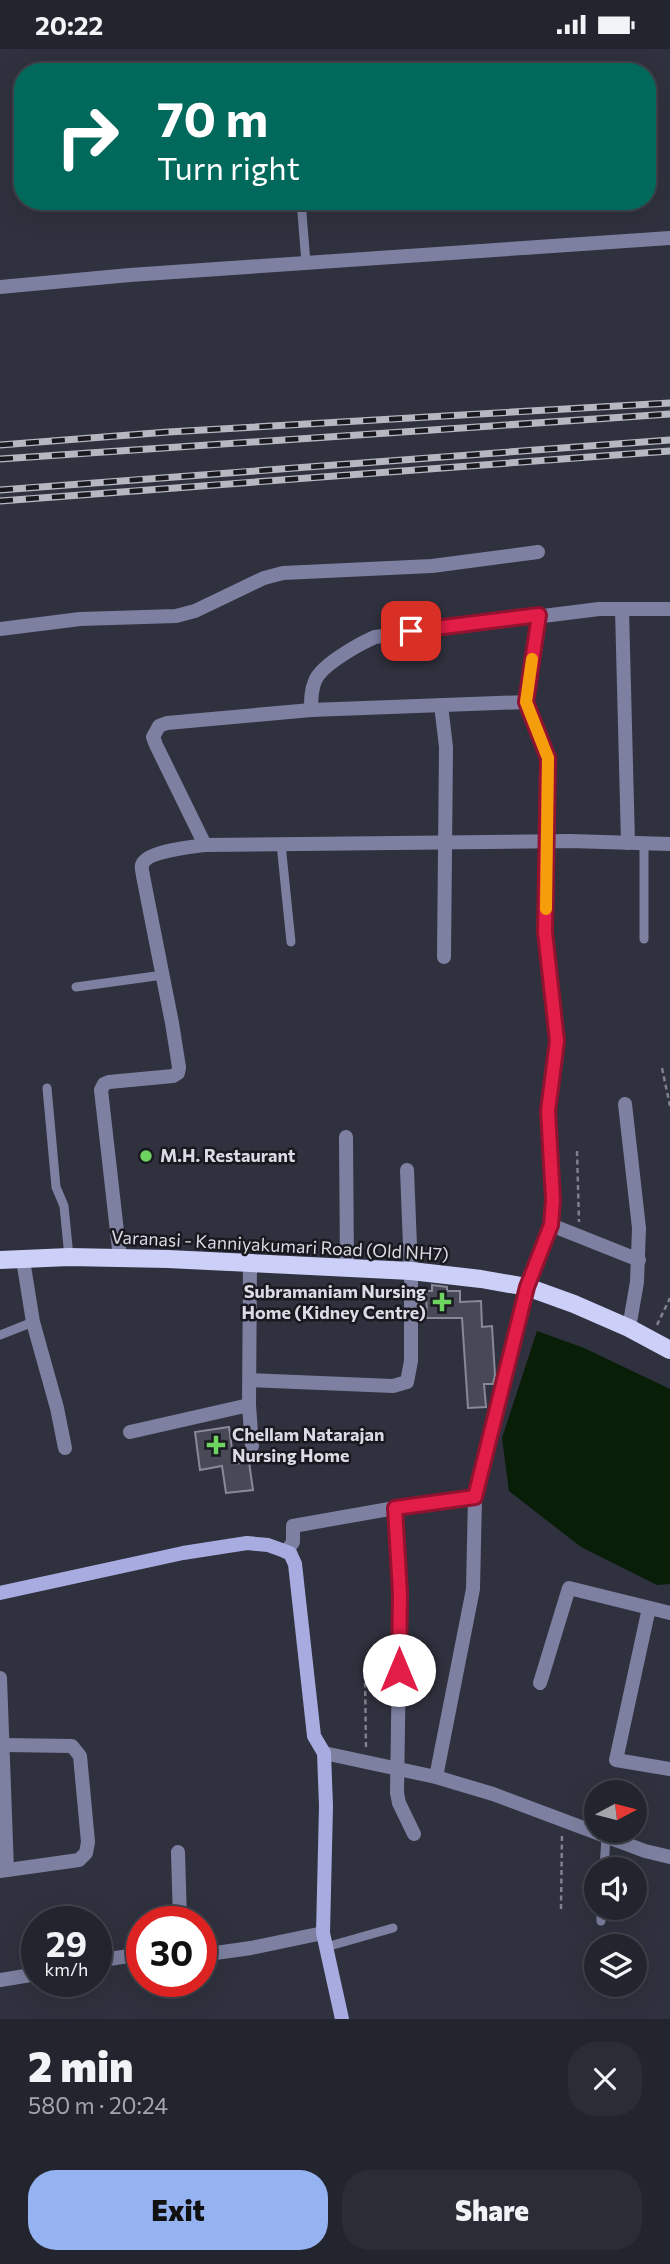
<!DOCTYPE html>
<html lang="en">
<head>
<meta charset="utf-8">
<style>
	:root { --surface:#23252e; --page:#2b2d36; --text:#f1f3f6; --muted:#a3a5aa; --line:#40424a; --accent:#95b2f1 }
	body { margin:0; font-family:Commissioner,sans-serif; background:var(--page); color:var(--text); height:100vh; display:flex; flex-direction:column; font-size:26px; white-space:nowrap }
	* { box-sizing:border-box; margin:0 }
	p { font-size:23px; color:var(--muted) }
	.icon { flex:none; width:38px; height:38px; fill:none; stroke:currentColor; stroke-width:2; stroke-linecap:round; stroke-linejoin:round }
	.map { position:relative; height:1970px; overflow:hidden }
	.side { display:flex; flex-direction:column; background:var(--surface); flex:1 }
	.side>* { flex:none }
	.hud { position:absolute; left:14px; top:14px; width:642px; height:147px; border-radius:28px; box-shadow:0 7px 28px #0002,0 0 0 2px var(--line); background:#00695c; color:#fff; overflow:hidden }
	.needle { width:46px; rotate:83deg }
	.buttons { position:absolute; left:584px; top:1731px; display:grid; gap:14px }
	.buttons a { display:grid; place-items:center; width:63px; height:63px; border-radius:50%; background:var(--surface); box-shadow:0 7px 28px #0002,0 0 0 2px var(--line); font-size:35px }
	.speed { position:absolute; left:21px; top:1857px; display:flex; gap:14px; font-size:35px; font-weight:700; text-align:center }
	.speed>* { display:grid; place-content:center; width:91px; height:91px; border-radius:50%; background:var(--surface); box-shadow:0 7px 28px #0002,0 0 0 2px var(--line); line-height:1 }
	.speed small { font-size:18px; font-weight:400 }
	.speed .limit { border:10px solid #d22; background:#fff; color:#111 }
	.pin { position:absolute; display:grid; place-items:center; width:60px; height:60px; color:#fff; margin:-30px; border-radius:14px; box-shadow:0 4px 10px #0006 }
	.me { position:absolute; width:77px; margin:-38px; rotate:0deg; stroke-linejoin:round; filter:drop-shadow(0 0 5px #0008) }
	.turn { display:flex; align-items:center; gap:24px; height:147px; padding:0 28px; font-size:32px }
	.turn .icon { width:91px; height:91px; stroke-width:2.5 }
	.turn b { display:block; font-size:49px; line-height:60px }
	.round { display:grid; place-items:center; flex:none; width:74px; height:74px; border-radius:28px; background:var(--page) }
	.headline { display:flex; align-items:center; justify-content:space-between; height:119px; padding:0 28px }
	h1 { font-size:42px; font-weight:800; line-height:52px }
	.action { display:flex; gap:14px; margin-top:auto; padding:14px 28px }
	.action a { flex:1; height:80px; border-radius:28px; background:var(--accent); color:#111; font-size:28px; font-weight:800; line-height:80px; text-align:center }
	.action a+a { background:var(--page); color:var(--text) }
	.status { display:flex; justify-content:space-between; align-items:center; height:49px; padding:0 35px; background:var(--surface); direction:ltr }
	.status svg { height:19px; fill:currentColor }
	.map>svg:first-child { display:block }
	.water { fill:#091e07 }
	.building { fill:#474957; stroke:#878999; stroke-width:2 }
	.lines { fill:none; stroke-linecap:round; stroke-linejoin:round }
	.path { stroke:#7f818c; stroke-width:2.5; stroke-dasharray:5 3.5; stroke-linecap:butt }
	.lane { stroke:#7d80a0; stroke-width:9 }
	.street { stroke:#7d80a0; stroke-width:14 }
	.secondary { stroke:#a7abdf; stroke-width:14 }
	.primary { stroke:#ccd0f8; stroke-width:18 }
	.rail-casing { stroke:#b6b8c1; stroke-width:7 }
	.rail { stroke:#19191f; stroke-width:4.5; stroke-dasharray:13; stroke-linecap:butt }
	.route-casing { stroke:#92132f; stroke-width:18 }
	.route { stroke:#e11d48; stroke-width:12 }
	.slow { stroke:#f59e0b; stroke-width:12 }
	.poi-dot { fill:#6dd361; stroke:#19191f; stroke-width:2.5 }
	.labels { text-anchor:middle; stroke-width:5; stroke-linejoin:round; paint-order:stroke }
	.poi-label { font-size:18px; font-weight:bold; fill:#dadbe4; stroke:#19191f; text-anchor:start }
	.street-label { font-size:18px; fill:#dadbe4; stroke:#19191f }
</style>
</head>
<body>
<div class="status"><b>20:22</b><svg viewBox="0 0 49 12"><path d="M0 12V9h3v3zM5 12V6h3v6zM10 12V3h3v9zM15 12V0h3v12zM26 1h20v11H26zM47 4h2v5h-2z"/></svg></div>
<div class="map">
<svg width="670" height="1970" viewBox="0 0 670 1970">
	<rect width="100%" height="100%" fill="#2f313e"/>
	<polygon class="water" points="537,1282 584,1299 670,1340 670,1535 657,1536 581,1498 509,1442 502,1389"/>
	<g class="building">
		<polygon points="432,1236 447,1238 447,1242 460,1242 460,1253 481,1252 482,1278 492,1277 495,1326 493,1335 484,1335 486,1358 468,1359 462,1269 427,1269 426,1242 432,1242"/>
		<polygon points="229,1378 234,1415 249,1413 253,1441 226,1444 222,1417 200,1421 195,1383"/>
	</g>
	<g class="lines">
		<g class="path">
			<polyline points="662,1019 670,1057"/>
			<polyline points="577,1102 579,1173"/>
			<polyline points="657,1276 670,1249"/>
			<polyline points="365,1625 366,1700"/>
			<polyline points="561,1860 562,1784"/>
		</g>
		<g class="lane">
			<polyline points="301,152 306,214"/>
			<polyline points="644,794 644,890"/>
			<polyline points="281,795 291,893"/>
			<polyline points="76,938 163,926"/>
			<polyline points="47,1039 56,1138 64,1157 69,1208"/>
			<polyline points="0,1286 33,1273"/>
			<polyline points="604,1820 606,1787"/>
			<polyline points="601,1872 601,1858"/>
			<polyline points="326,1898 393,1879"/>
		</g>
		<g class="street">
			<polyline points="0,238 130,226 670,189"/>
			<polyline points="622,560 628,794"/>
			<polyline points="0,580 80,570 176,567 195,562 264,529 283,524 432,517 538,503"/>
			<polyline points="441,656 446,698 444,908"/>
			<path d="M311,661C311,651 311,641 315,632C321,616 359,595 375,588L599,560H670"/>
			<polyline points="205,796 156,696 153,688 159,677 167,674 311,661 526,653"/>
			<polyline points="625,1055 639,1179 637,1233 629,1279"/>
			<polyline points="346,1088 347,1219"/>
			<polyline points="551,1176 639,1211"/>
			<path d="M120,1209L101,1041L104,1035L109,1033L173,1027L178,1024L179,1018L172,974L143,827C143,824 141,820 142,816C146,802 192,798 205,796L570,792L670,795"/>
			<polyline points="23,1211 33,1273 57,1359 65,1399"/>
			<polyline points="250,1331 393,1337 407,1333 411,1312 411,1222 407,1121"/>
			<polyline points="249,1356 250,1214"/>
			<polyline points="130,1383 249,1356 252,1397"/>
			<polyline points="475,1448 527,1238 551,1176 553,1151 548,1062 557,992 545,883 548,709 526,653 539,566"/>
			<polyline points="286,1503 293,1493 293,1477 395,1459"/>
			<polyline points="649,1559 616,1711 670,1720"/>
			<polyline points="0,1629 7,1821"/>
			<polyline points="540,1634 569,1539 670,1564"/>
			<polyline points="324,1704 436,1728 493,1745 645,1802 670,1808"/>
			<polyline points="414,1785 399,1754 397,1744 400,1544 395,1459 475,1448 473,1540 436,1728"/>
			<polyline points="178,1803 180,1872"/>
			<polyline points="0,1822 79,1811 86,1804 88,1793 80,1707 72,1697 4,1696"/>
			<polyline points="201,1906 251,1899 323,1884"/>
			<polyline points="96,1912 142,1905"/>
			<polyline points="0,1931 37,1925"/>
		</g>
		<polyline class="secondary" points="0,1544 183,1504 247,1494 268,1496 290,1504 295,1515 314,1687 324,1704 326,1757 323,1884 342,1970"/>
		<polyline class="primary" points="0,1211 69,1208 168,1210 411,1222 481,1230 527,1238 574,1255 629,1279 670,1301"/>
		<g class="rail-casing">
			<g id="rail">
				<polyline points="0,396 168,383 670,354"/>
				<polyline points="0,410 670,365"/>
				<polyline points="0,441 670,391"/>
				<polyline points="0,452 670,402"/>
			</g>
		</g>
		<use href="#rail" class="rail"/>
	</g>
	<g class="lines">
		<g class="route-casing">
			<polyline id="route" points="399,1621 400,1544 395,1459 475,1448 527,1238 551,1176 553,1151 548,1062 557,992 545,883 548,709 526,653 539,566 411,582"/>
		</g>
		<use href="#route" class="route"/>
		<polyline class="slow" points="532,610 526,653 548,709 546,860"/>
	</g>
	<g class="poi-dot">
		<circle cx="146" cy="1107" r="7"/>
		<path d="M438.5 1242.5h7v7h7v7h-7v7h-7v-7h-7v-7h7z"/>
		<path d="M212.5 1385.5h7v7h7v7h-7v7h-7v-7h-7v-7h7z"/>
	</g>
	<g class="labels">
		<g class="poi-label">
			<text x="160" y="1113">M.H. Restaurant</text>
			<text x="426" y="1249" text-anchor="end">Subramaniam Nursing<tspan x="426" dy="21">Home (Kidney Centre)</tspan></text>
			<text x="232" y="1392">Chellam Natarajan<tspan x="232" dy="21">Nursing Home</tspan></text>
		</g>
		<g class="street-label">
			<text transform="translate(280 1197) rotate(3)" y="6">Varanasi - Kanniyakumari Road (Old NH7)</text>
		</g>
	</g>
</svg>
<div class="buttons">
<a><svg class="needle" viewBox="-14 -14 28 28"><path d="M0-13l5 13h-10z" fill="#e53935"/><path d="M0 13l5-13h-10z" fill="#a3a5aa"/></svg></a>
<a><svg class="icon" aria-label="sound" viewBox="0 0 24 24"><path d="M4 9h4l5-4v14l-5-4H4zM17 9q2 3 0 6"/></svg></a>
<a><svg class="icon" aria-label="layers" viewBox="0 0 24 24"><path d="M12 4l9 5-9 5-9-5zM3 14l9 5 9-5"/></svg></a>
</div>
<div class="speed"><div>29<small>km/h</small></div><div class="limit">30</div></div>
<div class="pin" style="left:411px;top:582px;background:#d93025"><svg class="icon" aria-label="arrive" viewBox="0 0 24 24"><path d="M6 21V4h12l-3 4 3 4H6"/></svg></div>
<svg class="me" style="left:399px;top:1621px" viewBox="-20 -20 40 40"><circle r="19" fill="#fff"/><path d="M0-13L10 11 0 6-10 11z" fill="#e11d48"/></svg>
<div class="hud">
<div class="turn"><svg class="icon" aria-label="right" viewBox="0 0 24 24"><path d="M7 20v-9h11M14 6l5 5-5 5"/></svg><div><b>70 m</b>Turn right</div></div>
</div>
</div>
<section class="side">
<div class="headline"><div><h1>2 min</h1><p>580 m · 20:24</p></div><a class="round"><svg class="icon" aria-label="close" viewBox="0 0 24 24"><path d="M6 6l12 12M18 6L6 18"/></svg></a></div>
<div class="action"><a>Exit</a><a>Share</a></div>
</section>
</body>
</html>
